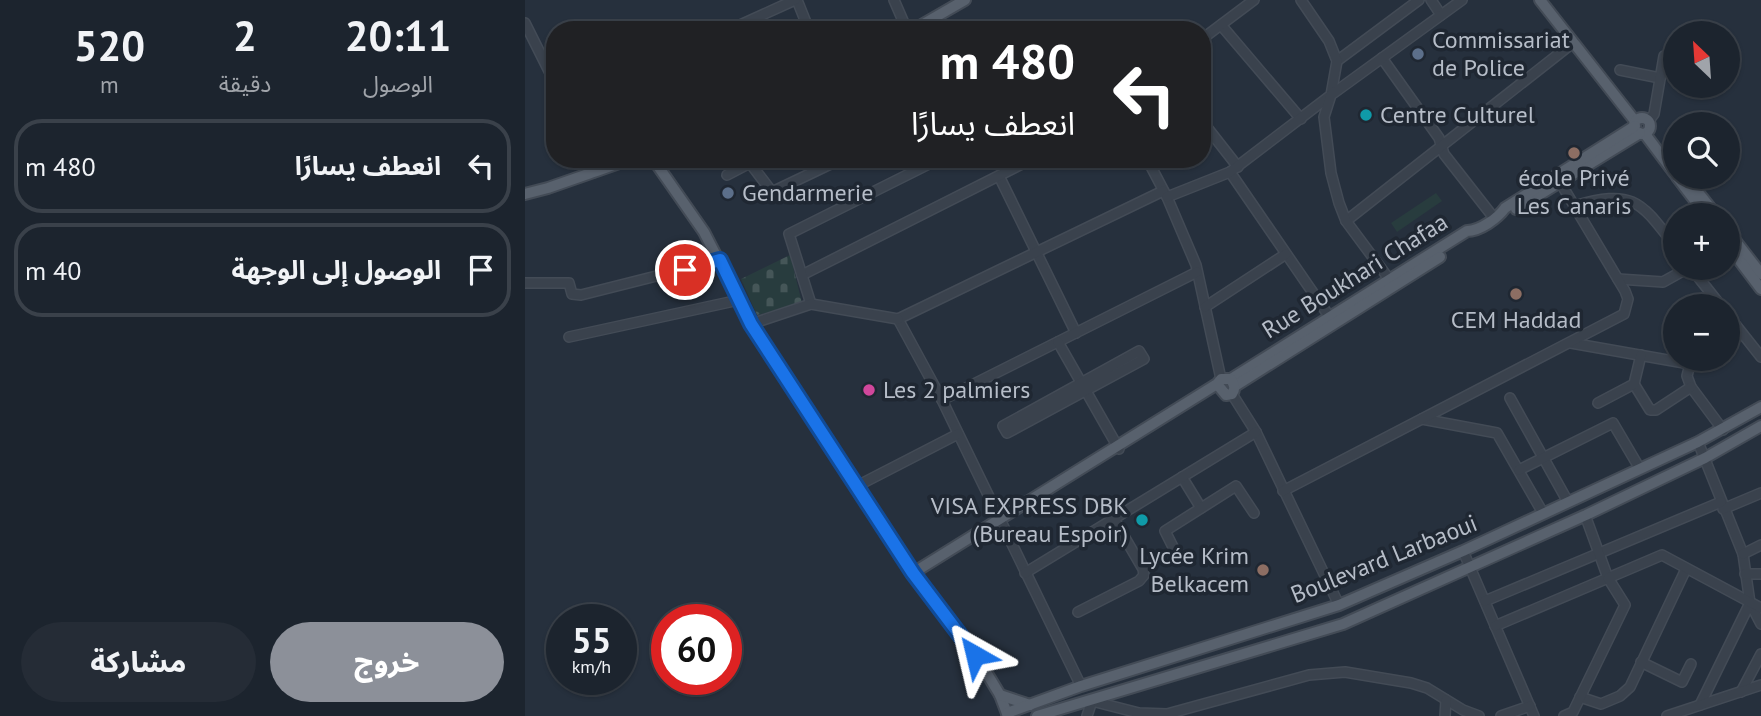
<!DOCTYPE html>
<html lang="ar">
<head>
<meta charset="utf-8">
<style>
	:root { --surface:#1c242e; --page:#252c36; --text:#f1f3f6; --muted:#a0a4aa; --line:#3a414a; --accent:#8c9099 }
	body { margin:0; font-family:"PT Sans","Noto Sans Arabic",sans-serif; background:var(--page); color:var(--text); direction:rtl; height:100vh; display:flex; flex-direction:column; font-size:26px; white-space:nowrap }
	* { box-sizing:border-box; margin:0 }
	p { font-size:23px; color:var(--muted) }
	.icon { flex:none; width:38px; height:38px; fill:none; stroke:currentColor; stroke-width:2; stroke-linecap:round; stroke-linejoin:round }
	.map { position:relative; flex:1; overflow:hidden; direction:ltr }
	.details { display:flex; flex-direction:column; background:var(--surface); width:525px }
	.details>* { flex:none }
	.top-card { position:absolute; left:21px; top:21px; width:665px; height:147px; border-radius:28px; box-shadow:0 2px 5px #0004,0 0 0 2px var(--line); direction:rtl; background:#202124; color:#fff; overflow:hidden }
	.needle { width:46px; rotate:335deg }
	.fabs { position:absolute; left:1138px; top:21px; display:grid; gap:14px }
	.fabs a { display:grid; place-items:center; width:77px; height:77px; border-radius:50%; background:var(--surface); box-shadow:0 2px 5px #0004,0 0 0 2px var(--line); font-size:35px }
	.speed { position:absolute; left:21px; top:604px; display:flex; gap:14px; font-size:35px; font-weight:700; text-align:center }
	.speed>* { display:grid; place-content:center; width:91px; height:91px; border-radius:50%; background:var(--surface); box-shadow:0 2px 5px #0004,0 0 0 2px var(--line); line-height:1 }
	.speed small { font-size:18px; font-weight:400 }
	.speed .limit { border:10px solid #d22; background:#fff; color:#111 }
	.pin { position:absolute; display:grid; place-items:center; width:60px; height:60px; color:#fff; margin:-30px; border:4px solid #fff; border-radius:50%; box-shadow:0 2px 7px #0007 }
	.me { position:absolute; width:77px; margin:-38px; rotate:323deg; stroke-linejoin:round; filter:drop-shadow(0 0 5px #0008) }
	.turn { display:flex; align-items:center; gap:24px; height:147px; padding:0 21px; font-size:32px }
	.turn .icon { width:91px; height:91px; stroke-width:2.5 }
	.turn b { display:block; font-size:49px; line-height:60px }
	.eta { display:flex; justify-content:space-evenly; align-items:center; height:119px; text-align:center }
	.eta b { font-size:42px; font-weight:800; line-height:49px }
	.button { display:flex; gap:14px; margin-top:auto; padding:14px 21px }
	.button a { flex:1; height:80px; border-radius:42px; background:var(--accent); color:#fff; font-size:28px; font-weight:800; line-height:80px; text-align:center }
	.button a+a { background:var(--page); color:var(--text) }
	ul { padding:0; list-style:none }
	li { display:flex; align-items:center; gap:21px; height:94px; margin:0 14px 10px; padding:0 7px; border:4px solid var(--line); border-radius:28px }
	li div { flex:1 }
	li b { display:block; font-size:26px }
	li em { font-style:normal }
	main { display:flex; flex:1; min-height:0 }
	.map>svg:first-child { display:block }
	.green { fill:#283c3e }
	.cemetery { fill:url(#cemetery-stones) }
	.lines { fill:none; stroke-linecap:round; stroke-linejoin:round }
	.minor-casing { stroke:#434b56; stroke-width:12 }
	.major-casing { stroke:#434b56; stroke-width:14 }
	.minor { stroke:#3a424d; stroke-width:9 }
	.major { stroke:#58616d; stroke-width:10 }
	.route-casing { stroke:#114b97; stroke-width:18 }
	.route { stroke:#1a73e8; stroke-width:12 }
	.service-dot { fill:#5c6f8a; stroke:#1f2732; stroke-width:2.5 }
	.culture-dot { fill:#0f9aa8; stroke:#1f2732; stroke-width:2.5 }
	.education-dot { fill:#8d6e63; stroke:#1f2732; stroke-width:2.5 }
	.hotel-dot { fill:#d1479c; stroke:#1f2732; stroke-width:2.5 }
	.labels { text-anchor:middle; stroke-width:7; stroke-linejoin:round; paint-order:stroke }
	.poi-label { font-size:24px; fill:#b6bdc8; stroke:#1f2732; text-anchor:start }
	.street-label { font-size:24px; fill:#b6bdc8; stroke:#1f2732 }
</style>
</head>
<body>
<main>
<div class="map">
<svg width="1236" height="716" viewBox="0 0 1236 716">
	<defs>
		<pattern id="cemetery-stones" width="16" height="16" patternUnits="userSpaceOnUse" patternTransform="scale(1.75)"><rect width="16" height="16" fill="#283c3e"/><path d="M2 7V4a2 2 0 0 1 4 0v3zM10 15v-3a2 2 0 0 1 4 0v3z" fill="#455658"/></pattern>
	</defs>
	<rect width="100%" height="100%" fill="#26303d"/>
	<polygon class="green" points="911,193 917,201 872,232 866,223"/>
	<polygon class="cemetery" points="265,255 277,303 232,315 216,279"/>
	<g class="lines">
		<g class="minor-casing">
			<g id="minor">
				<polyline points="272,0 284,30"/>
				<polyline points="369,0 382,30"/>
				<polyline points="906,0 916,15"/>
				<polyline points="0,23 30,83"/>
				<polyline points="696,25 776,119"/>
				<polyline points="204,30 270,0"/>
				<polyline points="677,39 729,0"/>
				<polyline points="857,58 914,138 919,154 969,218"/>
				<polyline points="812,61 894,0"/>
				<polyline points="1095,70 1135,78"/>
				<polyline points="677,121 713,167"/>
				<polyline points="1123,122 1129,114 1139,56"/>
				<polyline points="61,159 68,173"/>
				<polyline points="622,159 642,197 671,265 696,379"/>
				<polyline points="225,163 247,192 316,159"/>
				<polyline points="705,172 804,316"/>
				<polyline points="202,175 225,163 223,160"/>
				<polyline points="474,176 551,333"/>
				<polyline points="638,191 373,319 417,400 672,272"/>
				<polyline points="642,197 705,172 806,95 812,61 804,41 776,0"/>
				<path d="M1049,206C1109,189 1115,201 1150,246"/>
				<polyline points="821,221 1049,42"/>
				<polyline points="1166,268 1196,306"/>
				<polyline points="277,275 507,159"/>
				<polyline points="1093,279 1138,282 1163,268"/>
				<polyline points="0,283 44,283 47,294 56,295 195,260"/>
				<polyline points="867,283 821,221 814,203 806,173 799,117 806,95 937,0"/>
				<polyline points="286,304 264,234 414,159"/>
				<polyline points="680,307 761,254"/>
				<polyline points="1202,314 1236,357"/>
				<polyline points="226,324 286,304 373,319"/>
				<polyline points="44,337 214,300"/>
				<polyline points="533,342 594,449"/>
				<polyline points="1046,343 1165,364"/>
				<polygon points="614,351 619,359 482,433 478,426"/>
				<polyline points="1166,360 1162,376 1166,387 1198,430"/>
				<polyline points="1109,384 1125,410 1131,410 1166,387"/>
				<polyline points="707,394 731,432 814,605"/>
				<polyline points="985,398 1043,502"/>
				<polyline points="417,400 556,686"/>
				<polyline points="1073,403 1109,384 1116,355"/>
				<polyline points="897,419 972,433 1018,513"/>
				<polyline points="1173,442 1218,554 1225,603 1236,624"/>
				<polyline points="994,470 1088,423 1115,469"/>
				<polyline points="657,477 676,508"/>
				<polyline points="332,486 433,434"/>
				<polyline points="758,491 1099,314 1103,299 1100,291 1032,177"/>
				<polyline points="1198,509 1236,493"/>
				<polyline points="649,549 640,531 711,486 729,513"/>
				<polyline points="938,551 1009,716"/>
				<polyline points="1218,554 1236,545"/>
				<polyline points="500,573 731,432"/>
				<polyline points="1220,574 1236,574"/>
				<polyline points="960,601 1196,502"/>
				<polyline points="553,612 614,581 619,575 618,569 589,519"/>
				<polyline points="970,626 1083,578 1060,515"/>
				<polyline points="1116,662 1157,682 1166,664"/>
				<polyline points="1216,692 1236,654"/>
				<polyline points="1055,697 1076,704 1095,696 1105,687 1161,569"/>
				<polyline points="1175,705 1225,603"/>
				<polyline points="562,716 567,701 614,713 642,714 784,675 820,672 886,683 902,688 938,710 954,716"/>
				<polyline points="920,716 921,700"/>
				<polyline points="976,716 1005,706"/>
				<polyline points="1039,716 1048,712 1100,605 1083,578 1137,555 1236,608"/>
				<polyline points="1142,716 1236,685"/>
			</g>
		</g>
		<g class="major-casing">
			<g id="major">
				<polyline points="1015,0 1110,121"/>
				<polyline points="388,30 440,0"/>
				<circle cx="1117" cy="126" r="8"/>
				<polyline points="1120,134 1150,174"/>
				<polyline points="128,159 179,232 226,324 388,573 458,667 475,695 483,716"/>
				<polyline points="1152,177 1181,215"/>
				<polyline points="1161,177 1191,215"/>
				<polyline points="0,194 23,188 106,159"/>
				<polyline points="991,209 1115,133"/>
				<polyline points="1202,230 1236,274"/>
				<polyline points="1202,244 1236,289"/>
				<path d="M706,379L942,231C955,231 973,218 980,208L1110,126"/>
				<polyline points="710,386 915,257"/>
				<path d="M388,573L692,384L696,379H706C709,385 711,388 707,394L701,395L692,384"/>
				<polyline points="475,695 505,705"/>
				<polyline points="482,713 556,686 814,605 938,551 1173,442 1236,407"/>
				<polyline points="512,716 818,624 1061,515 1180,458 1236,426"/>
			</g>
		</g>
		<use href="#minor" class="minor"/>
		<use href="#major" class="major"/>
	</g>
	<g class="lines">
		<g class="route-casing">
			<polyline id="route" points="160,270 195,260 226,324 388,573 450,655"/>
		</g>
		<use href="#route" class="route"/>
	</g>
	<g class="service-dot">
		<circle cx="893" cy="54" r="7"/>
		<circle cx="203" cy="193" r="7"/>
	</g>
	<g class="culture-dot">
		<circle cx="841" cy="115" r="7"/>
		<circle cx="617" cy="520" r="7"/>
	</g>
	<g class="education-dot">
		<circle cx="1049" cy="153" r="7"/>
		<circle cx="991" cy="294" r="7"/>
		<circle cx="738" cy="570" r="7"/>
	</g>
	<circle class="hotel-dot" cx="344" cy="390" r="7"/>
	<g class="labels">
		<g class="poi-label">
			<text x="907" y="48">Commissariat<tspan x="907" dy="28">de Police</tspan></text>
			<text x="855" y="123">Centre Culturel</text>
			<text x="1049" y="186" text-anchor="middle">école Privé<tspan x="1049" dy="28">Les Canaris</tspan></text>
			<text x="217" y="201">Gendarmerie</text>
			<text x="991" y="328" text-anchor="middle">CEM Haddad</text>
			<text x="358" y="398">Les 2 palmiers</text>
			<text x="603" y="514" text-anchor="end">VISA EXPRESS DBK<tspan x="603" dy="28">(Bureau Espoir)</tspan></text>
			<text x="724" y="564" text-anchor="end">Lycée Krim<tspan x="724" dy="28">Belkacem</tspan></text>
		</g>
		<g class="street-label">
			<text transform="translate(830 276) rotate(-32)" y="8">Rue Boukhari Chafaa</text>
			<text transform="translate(859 559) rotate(-22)" y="8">Boulevard Larbaoui</text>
		</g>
	</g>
</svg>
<div class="fabs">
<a><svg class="needle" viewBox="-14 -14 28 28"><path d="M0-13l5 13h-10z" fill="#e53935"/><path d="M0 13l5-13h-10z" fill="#a0a4aa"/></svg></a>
<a><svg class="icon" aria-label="search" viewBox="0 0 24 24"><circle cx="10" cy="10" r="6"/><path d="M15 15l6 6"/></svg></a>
<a>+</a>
<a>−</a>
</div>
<div class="speed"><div>55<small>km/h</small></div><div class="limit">60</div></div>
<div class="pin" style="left:160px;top:270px;background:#d93025"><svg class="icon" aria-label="arrive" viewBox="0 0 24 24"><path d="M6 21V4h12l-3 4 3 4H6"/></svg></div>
<svg class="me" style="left:450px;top:655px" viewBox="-20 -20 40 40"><path d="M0-17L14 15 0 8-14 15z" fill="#1a73e8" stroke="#fff" stroke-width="4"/></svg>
<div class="top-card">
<div class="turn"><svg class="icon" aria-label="left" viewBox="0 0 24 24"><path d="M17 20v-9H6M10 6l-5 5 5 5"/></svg><div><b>480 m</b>انعطف يسارًا</div></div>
</div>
</div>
<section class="details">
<div class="eta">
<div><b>20:11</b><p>الوصول</p></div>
<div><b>2</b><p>دقيقة</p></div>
<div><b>520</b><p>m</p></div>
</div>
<ul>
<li><svg class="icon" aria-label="left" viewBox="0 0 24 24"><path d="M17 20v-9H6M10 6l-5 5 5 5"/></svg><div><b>انعطف يسارًا</b></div><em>480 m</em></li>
<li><svg class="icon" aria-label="arrive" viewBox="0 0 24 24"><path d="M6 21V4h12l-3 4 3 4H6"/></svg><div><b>الوصول إلى الوجهة</b></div><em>40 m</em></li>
</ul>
<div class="button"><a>خروج</a><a>مشاركة</a></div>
</section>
</main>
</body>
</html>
